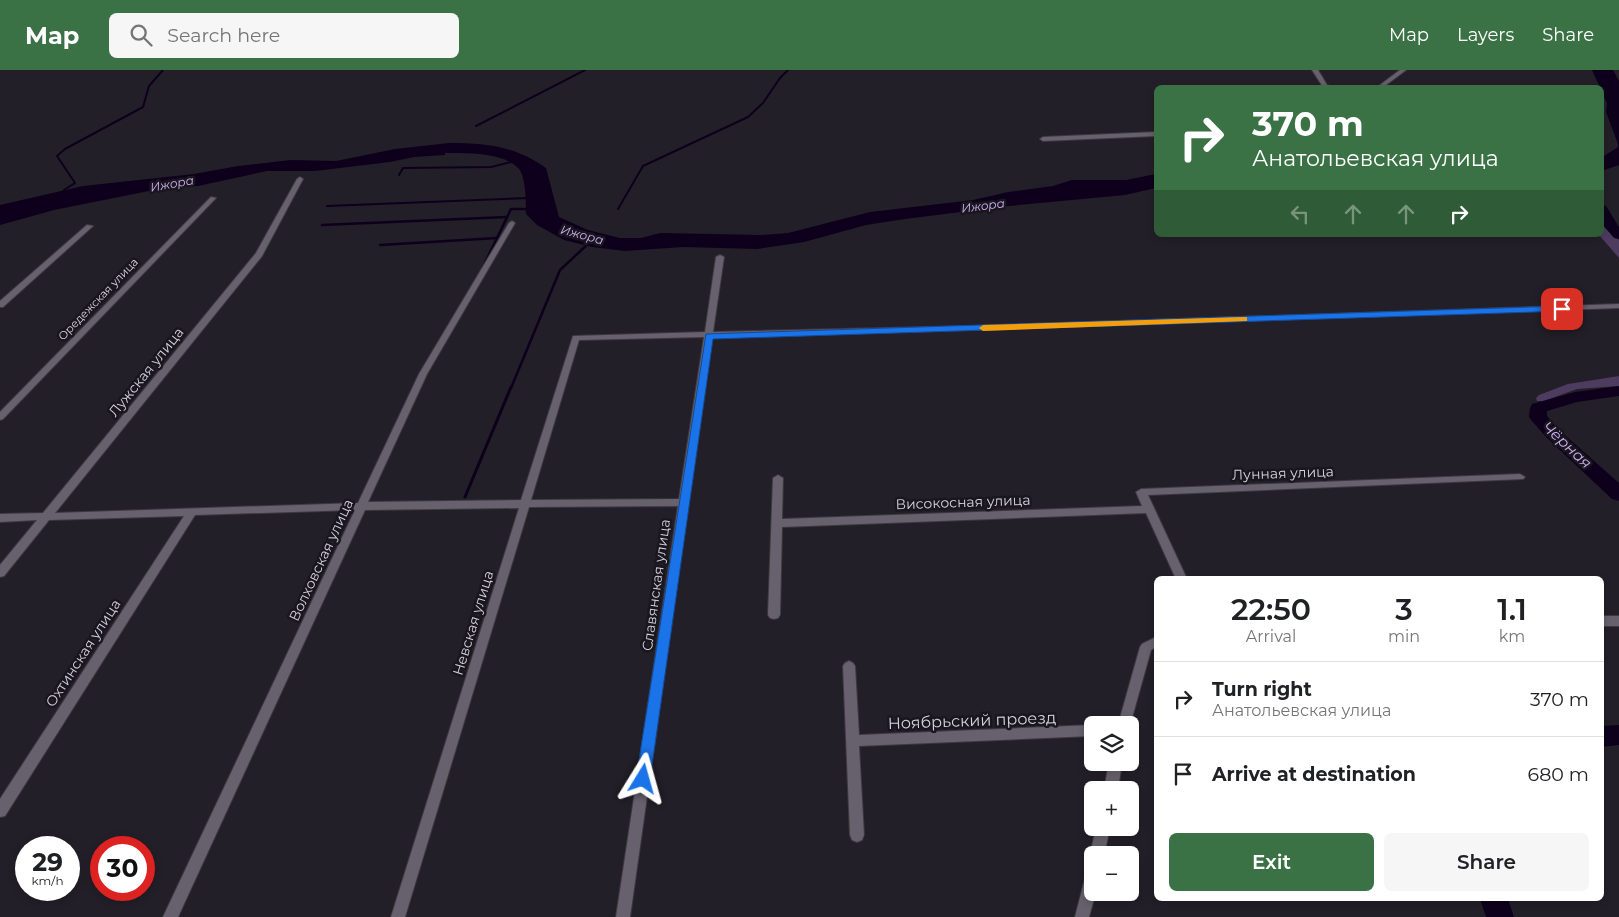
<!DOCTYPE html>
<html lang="en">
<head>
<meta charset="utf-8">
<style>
	:root { --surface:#fff; --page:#f6f6f6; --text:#202124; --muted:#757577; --line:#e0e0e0; --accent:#3b7245 }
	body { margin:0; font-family:Montserrat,sans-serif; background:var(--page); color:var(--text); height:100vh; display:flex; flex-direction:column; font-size:19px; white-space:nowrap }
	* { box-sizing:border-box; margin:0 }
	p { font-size:16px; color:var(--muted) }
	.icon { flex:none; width:28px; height:28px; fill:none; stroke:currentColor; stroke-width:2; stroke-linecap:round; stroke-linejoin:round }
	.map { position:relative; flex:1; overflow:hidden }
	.side { position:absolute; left:1154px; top:506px; width:450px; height:325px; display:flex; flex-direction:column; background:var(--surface); border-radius:8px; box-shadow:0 2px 8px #0003 }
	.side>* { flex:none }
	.banner { position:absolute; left:1154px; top:15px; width:450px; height:152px; border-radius:8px; box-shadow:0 2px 8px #0003; background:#3b7245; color:#fff; overflow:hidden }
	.controls { position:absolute; left:1084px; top:646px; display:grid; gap:10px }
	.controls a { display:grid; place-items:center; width:55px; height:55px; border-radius:8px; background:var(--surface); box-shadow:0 2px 8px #0003; font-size:25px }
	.speed { position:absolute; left:15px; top:766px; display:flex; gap:10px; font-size:25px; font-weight:700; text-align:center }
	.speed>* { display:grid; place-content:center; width:65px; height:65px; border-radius:50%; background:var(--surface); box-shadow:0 2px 8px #0003; line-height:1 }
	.speed small { font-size:12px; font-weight:400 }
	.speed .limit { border:8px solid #d22; background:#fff; color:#111 }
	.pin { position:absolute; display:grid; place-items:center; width:42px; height:42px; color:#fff; margin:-21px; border-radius:10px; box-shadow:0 2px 8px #0006 }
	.me { position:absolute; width:55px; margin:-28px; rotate:8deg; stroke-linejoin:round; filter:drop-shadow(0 0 4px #0008) }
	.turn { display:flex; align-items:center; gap:18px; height:105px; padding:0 15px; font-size:22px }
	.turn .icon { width:65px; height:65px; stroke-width:2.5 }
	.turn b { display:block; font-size:35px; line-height:42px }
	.lanes { display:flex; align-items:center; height:48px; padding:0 15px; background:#0003; justify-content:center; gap:25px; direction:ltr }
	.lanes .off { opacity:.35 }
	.eta { display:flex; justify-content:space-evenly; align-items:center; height:85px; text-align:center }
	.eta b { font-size:30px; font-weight:600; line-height:35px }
	.action { display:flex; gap:10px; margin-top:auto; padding:10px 15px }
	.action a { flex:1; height:58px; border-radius:8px; background:var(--accent); color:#fff; font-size:20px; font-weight:600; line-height:58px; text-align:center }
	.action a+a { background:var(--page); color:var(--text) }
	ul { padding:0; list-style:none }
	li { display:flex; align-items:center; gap:15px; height:75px; padding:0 15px; border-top:1px solid var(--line) }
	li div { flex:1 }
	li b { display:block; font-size:19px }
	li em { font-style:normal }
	header { display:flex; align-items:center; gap:30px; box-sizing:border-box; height:70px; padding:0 25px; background:var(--accent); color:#fff }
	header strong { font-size:24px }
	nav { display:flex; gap:28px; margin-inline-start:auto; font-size:18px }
	.search { width:350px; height:45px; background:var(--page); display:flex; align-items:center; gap:12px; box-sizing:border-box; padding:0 18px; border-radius:8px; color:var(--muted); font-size:19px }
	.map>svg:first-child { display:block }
	.green { fill:#4d3b60 }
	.water { fill:#0e001c }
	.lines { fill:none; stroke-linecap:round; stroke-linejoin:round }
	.stream-far2 { stroke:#0e001c; stroke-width:2 }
	.stream-far1 { stroke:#0e001c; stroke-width:2.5 }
	.stream { stroke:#0e001c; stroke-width:3 }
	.river { fill:#0e001c; fill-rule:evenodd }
	.minor-casing { stroke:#3d3941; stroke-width:2 }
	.minor { fill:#66616c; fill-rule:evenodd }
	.route { fill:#1a73e8; stroke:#114b97 }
	.slow { fill:#f59e0b }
	.labels { text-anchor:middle; stroke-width:5; stroke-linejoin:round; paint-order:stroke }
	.far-street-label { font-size:11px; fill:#d5d3d9; stroke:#1a161f }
	.far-water-label { font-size:12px; font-style:italic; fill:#ceaff2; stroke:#1a161f }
	.street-label { font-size:14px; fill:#d5d3d9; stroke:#1a161f }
	.water-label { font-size:15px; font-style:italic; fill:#ceaff2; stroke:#1a161f }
	.near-street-label { font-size:16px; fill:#d5d3d9; stroke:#1a161f }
</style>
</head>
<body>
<header>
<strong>Map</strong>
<div class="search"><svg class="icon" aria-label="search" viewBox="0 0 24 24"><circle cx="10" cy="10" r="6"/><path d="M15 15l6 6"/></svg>Search here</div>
<nav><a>Map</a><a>Layers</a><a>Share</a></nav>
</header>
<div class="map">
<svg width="1619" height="847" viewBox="0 0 1619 847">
	<rect width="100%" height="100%" fill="#231f28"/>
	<g class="green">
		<polygon points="1601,151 1619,170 1619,188 1599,165 1601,165"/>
		<polygon points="1619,306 1619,316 1577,319 1544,331 1537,331 1536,328 1539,325 1568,314"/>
	</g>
	<g class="water">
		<polygon points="1592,0 1613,0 1619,11 1619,95 1601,101 1601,88 1618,77 1618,74 1606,42 1607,33"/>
		<path d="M449,73C487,73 515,76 546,98L559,147L588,160L620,168H641L660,163L761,165L788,163L870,142L973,130L1008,122L1053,116L1072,110H1126L1156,104V118L1125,125L1009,136L905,149L866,155L804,172L757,179L683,177L625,181L592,177L564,170L537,155L526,144C526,133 526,108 519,99C505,82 465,83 445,83V85L414,87L390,92L315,101H267L198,116L169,117L54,140L0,155V135L83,116L194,104L238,96L291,90L336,91L395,79Z"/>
	</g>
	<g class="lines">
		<g class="stream-far2">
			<polyline points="476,56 585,0"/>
			<polyline points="399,105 403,98 491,97 511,92"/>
			<polyline points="64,120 75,113 57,86 65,79 143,37 149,16 163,0"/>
			<polyline points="327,136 529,128"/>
			<polyline points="511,139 531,139"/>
			<polyline points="618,139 643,96 748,47 763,33 780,8 788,0"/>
		</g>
		<g class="stream-far1">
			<polyline points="322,155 507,147"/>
			<polyline points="380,175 497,168"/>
			<polyline points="483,197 511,139 531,139"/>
			<polyline points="511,318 560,200 588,174"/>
		</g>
		<polyline class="stream" points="465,427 511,317"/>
		<g class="river">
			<polygon points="1601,135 1606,136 1619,157 1619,169 1614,168 1601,153"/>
			<polygon points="1619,316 1619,326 1577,332 1547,341 1547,346 1558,359 1619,413 1619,431 1612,429 1546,367 1532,351 1529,347 1530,338 1532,334 1575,322"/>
			<polygon points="1619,655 1619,675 1601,677 1601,656"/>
			<polygon points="1480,829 1508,829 1514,847 1486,847"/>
		</g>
		<g class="minor-casing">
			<g id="minor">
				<polygon points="1312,0 1318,0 1327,15 1337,18 1323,17"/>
				<polygon points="1400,0 1406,0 1382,18 1376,18"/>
				<polygon points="1156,62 1156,66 1043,71 1040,69 1043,67"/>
				<path d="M300,107L303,109L262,186L55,443L358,433L419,304L509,153L512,151L515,153L427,304L368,432L521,430L573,266L705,262L716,187L720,185L724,187L713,262L974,256L1619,234V238L974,260L712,267L630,847H616L678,436L529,437L405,847H391L519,438L365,440L178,847H163L355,440L195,445L5,746L0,747V729L184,446L49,450L4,506L0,507V495L37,450L0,452V444L43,443L256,183L297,109ZM704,267L679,429L531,430L579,270Z"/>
				<polygon points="211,127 216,128 3,349 0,350 0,342"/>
				<polygon points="87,155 93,156 3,237 0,237 0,231"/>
				<polygon points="1520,404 1525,407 1523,409 1148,425 1187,509 1176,509 1146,443 782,457 780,545 778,548 774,549 770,548 768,545 773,408 778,405 783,408 782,449 1142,436 1136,422 1141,419"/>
				<rect x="1601" y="546" width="18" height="10"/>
				<polygon points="1156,567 1156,577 1151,580 1130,655 1118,655 1140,577 1142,574"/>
				<polygon points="849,591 853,593 855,596 859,665 1092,655 1092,666 859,676 864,765 862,770 857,772 852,770 850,765 843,596 845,593"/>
				<polygon points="1109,692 1122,692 1118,720 1104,720"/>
				<polygon points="1096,758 1110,758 1104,785 1092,785 1092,790 1090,785"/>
				<polygon points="1092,801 1092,822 1096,822 1089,847 1075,847 1085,808 1087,803"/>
			</g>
		</g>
		<use href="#minor" class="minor"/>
	</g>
	<polygon class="route" points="1562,236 1566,239 1565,241 713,269 650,709 648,714 643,716 638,714 636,709 706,264"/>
	<polygon class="slow" points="1243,247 1247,247 1247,251 983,261 979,258 983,255"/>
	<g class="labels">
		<g class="far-street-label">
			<text transform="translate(98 229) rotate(-46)" y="4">Оредежская улица</text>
		</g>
		<g class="far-water-label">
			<text transform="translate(172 114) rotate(-10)" y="4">Ижора</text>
			<text transform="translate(983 136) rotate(-7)" y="4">Ижора</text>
			<text transform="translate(582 165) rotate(15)" y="4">Ижора</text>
		</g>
		<g class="street-label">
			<text transform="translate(146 302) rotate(-51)" y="5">Лужская улица</text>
			<text transform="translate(1283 403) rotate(-2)" y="5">Лунная улица</text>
			<text transform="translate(963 432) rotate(-2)" y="5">Високосная улица</text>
			<text transform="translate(321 490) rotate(-65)" y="5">Волховская улица</text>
			<text transform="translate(656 515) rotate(-82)" y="5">Славянская улица</text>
			<text transform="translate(473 553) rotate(-73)" y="5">Невская улица</text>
			<text transform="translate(83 583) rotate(-57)" y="5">Охтинская улица</text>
		</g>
		<g class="water-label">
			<text transform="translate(1567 375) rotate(43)" y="5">Чёрная</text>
		</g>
		<g class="near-street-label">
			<text transform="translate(972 650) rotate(-2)" y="6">Ноябрьский проезд</text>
		</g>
	</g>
</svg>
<div class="controls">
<a><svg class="icon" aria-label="layers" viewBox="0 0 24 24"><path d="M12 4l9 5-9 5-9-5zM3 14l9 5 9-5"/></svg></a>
<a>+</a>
<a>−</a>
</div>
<div class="speed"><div>29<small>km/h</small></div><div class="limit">30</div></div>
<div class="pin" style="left:1562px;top:239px;background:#d93025"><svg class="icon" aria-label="arrive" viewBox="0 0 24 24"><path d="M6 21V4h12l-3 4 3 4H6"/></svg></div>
<svg class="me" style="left:643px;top:709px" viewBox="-20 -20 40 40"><path d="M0-17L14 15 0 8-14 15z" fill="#1a73e8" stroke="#fff" stroke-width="4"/></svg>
<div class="banner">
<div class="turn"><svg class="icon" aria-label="right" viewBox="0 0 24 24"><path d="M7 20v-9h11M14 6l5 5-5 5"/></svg><div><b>370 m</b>Анатольевская улица</div></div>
<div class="lanes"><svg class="icon off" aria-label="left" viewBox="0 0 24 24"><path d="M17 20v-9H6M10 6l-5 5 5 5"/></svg><svg class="icon off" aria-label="ahead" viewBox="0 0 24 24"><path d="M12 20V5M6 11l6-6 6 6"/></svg><svg class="icon off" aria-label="ahead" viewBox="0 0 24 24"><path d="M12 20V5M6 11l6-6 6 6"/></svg><svg class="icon" aria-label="right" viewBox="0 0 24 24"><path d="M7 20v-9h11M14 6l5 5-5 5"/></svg></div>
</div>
<section class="side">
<div class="eta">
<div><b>22:50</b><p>Arrival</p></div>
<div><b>3</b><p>min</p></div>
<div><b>1.1</b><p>km</p></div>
</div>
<ul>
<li><svg class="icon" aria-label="right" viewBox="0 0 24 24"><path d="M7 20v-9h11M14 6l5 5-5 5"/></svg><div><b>Turn right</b><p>Анатольевская улица</p></div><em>370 m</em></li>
<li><svg class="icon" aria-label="arrive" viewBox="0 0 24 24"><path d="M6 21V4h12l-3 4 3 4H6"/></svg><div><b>Arrive at destination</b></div><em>680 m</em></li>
</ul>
<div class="action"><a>Exit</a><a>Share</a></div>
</section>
</div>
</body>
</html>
